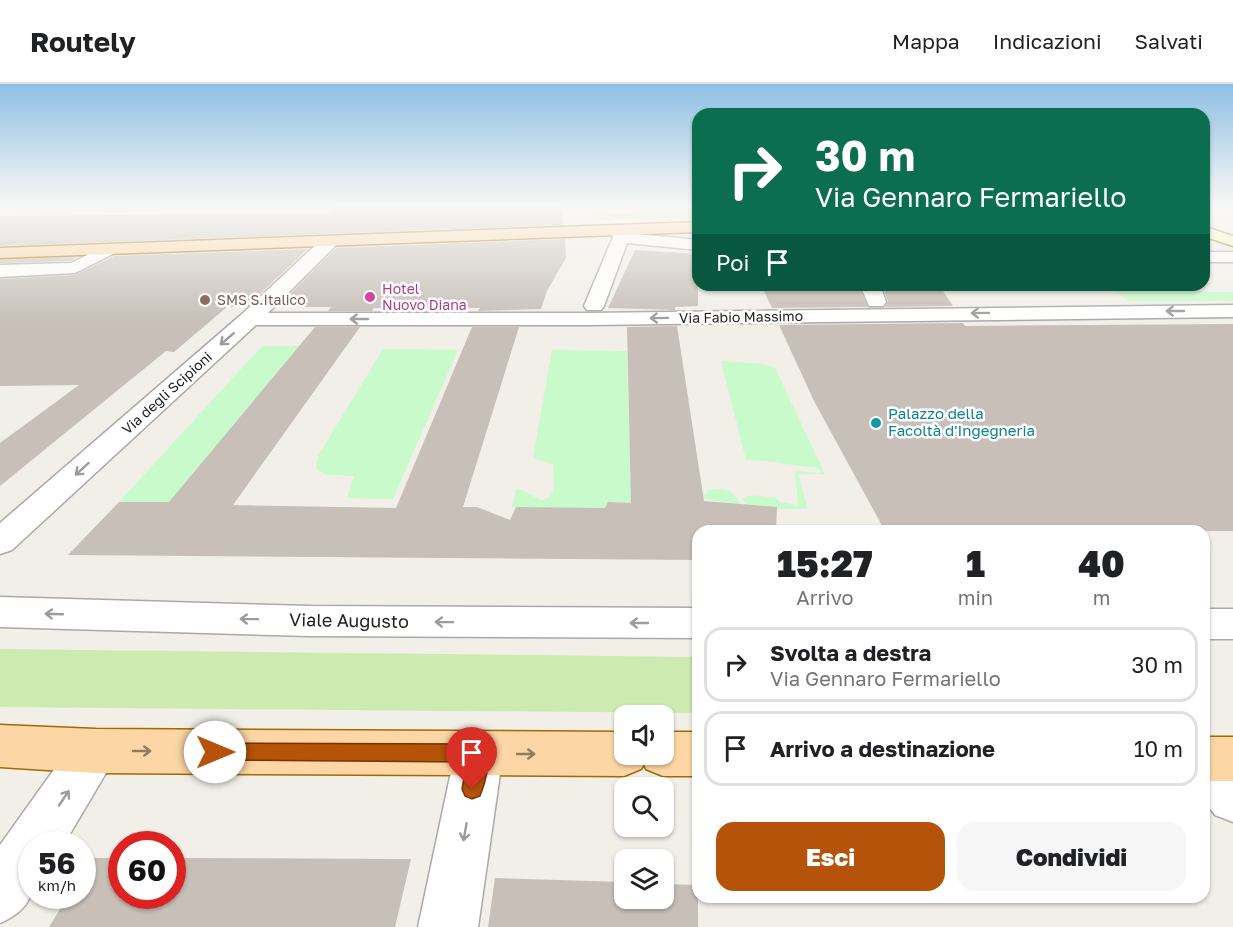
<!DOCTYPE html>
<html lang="it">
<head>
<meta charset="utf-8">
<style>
	:root { --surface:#fff; --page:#f6f6f6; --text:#202124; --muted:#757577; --line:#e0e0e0; --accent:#b45309 }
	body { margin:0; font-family:"Golos Text",sans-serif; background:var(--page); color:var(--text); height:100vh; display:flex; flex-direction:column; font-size:22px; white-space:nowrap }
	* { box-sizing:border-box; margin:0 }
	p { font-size:20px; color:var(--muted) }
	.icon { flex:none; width:33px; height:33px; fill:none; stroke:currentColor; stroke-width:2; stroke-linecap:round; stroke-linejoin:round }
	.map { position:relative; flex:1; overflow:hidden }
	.panel { position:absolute; left:692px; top:441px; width:518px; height:378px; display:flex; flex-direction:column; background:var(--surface); border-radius:18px; box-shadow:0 2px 4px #0004 }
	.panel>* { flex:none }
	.top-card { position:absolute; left:692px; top:24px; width:518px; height:183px; border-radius:18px; box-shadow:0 2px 4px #0004; background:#0b6e4f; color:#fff; overflow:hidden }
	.controls { position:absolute; left:614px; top:621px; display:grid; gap:12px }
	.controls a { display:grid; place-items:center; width:60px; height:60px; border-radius:12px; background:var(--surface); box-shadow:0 2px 4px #0004; font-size:30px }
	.speed { position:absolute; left:18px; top:747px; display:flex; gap:12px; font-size:30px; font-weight:700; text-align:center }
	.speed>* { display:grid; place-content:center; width:78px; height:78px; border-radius:50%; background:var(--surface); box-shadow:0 2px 4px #0004; line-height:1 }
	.speed small { font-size:15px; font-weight:400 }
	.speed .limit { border:9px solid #d22; background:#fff; color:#111 }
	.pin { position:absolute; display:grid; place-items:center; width:51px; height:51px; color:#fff; margin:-62px -26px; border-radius:50% 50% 50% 0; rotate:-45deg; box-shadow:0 0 6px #0007 }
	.pin .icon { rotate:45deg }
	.me { position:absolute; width:66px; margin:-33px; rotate:90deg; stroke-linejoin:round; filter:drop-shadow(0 0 4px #0008) }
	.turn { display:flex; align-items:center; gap:21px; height:126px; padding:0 24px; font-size:27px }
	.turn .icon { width:78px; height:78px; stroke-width:2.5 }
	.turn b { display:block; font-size:42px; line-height:51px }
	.then { display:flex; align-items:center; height:57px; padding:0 24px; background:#0003; gap:12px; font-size:22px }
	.eta { display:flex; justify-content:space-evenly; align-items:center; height:102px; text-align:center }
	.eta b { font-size:36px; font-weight:800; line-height:42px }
	.action { display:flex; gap:12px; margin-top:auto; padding:12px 24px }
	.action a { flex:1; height:69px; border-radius:18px; background:var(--accent); color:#fff; font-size:24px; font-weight:800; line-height:69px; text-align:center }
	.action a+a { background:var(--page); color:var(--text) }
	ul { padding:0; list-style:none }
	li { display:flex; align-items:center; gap:18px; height:75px; margin:0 12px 9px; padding:0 12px; border:3px solid var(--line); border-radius:18px }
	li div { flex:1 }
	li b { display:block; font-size:22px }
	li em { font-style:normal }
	header { display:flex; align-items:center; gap:36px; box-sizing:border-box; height:84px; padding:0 30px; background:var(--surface); border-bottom:2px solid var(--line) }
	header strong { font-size:28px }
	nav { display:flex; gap:33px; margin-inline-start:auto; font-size:21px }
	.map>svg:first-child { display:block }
	.grass { fill:#cdebb0 }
	.park { fill:#c8facc }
	.building { fill:#c7bfb8 }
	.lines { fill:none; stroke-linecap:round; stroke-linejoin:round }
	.street-casing { stroke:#a9a9a9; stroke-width:3 }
	.secondary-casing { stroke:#707d05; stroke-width:3 }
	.primary-casing { stroke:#a06b00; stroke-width:3 }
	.street { fill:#fff; fill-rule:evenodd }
	.secondary { fill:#f7fabf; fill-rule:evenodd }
	.primary { fill:#fcd6a4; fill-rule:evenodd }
	.oneway { stroke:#9c9c9c }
	.oneway2 { stroke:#8f7c63 }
	.route { fill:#b45309; stroke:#753606; stroke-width:1.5 }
	.hotel-dot { fill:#d1479c; stroke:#fff; stroke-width:2 }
	.education-dot { fill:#8d6e63; stroke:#fff; stroke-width:2 }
	.culture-dot { fill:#0f9aa8; stroke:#fff; stroke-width:2 }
	.labels { text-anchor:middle; stroke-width:5; stroke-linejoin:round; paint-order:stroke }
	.far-hotel-label { font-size:14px; fill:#b23c85; stroke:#fff; text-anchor:start }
	.far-education-label { font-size:14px; fill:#785e54; stroke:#fff; text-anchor:start }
	.far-street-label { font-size:14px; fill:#222; stroke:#fff }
	.culture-label { font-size:15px; fill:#0d838f; stroke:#fff; text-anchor:start }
	.near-street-label { font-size:18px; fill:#222; stroke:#fff }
</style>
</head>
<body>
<header>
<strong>Routely</strong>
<nav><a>Mappa</a><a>Indicazioni</a><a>Salvati</a></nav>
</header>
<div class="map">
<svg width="1233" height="843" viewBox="0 0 1233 843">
	<rect width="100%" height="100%" fill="#f2efe9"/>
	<g class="grass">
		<polygon points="697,127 697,131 594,136 593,131"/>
		<polygon points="0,565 697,573 697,629 0,623"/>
	</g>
	<g class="park">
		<polygon points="1110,204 1197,205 1203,208 1233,208 1233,217 1129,217"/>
		<polygon points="262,262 299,262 169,418 119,418"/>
		<polygon points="383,265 458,266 393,415 347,414 354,392 326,391 316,384 318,372"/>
		<polygon points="552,266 627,267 631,410 640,420 605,424 512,423 517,404 541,416 550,413 554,405 553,381 533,374"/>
		<path d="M721,277L763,280L775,284L825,390H798L808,425H733L728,419L700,414V411L708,409L707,406C728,404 733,404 742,423L748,421L742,415C750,408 764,414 775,413L781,418L798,421L795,387L821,389L818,384C794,382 771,376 746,376Z"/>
	</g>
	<g class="building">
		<polygon points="337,121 562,121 563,141 0,162 0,132 330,129"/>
		<polygon points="565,155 566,174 547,207 541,225 478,227 480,224 374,224 372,227 328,227 331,223 277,223 336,164"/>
		<polygon points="308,165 246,223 227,223 174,268 166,267 0,402 0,359 79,301 0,302 0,195 75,191 114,172"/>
		<polygon points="635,166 698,170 698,222 675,223 675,226 608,224"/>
		<polygon points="77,173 70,177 0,179 0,176"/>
		<polygon points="761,201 858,201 868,223 772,224"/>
		<polygon points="882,201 939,201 953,222 885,223 888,217"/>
		<polygon points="963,239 965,242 1233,240 1233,447 885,447 814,317 779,241"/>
		<polygon points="677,242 704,417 777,423 776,447 698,447 698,476 68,471 119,418 169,418 315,243 360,243 233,421 396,424 472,243 519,243 463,423 477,423 510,436 516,423 605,424 608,418 631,419 627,243"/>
		<polygon points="90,774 122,774 122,812 172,812 172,774 411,775 395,843 49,843 68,812 82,812 82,786"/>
		<polygon points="495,794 624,798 624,814 663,814 663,800 698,801 698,843 488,843"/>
	</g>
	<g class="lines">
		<g class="street-casing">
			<g id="street">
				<polygon points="617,141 623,143 627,149 698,156 698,166 627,159 604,222 601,226 587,226 584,222 613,153 609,146"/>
				<polygon points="330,152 336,153 338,157 336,161 268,229 590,229 1233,221 1233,233 590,241 256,241 12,466 0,470 0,439 242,230 324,153"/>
				<polygon points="107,161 113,162 116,166 113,170 75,189 0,193 0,181 71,179"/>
				<rect x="1203" y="168" width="30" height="10"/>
				<polygon points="860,201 880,201 886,218 883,222 869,222"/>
				<polygon points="0,513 309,522 698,524 698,554 309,552 0,543"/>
				<rect x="1203" y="525" width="30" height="30"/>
				<path d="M95,645L112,652L119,667L64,760H32C32,800 41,821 0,839V761L78,652Z"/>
				<polygon points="479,647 496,654 503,669 478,843 418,843 455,669 462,654"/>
				<polygon points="1203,653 1220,659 1233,675 1233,738 1215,731 1203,715"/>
			</g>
		</g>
		<g class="secondary-casing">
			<polygon id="secondary" points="1203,142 1233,152 1233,162 1203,152"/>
		</g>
		<g class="primary-casing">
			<g id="primary">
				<polygon points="1203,121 1220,121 1203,126"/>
				<polygon points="698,138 698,148 0,174 0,164"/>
				<polygon points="0,641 95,645 624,648 624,670 663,670 663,648 698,648 698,692 663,692 646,685 644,680 641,685 624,692 95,689 0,683"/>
				<rect x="1203" y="653" width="30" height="44"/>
			</g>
		</g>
		<use href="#street" class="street"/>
		<use href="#secondary" class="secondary"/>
		<use href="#primary" class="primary"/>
	</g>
	<defs><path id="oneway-shaft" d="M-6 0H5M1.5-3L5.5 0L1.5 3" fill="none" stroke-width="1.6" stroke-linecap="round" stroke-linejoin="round" transform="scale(1.5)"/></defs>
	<g class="oneway">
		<use href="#oneway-shaft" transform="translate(1175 227) rotate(180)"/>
		<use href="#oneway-shaft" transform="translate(980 229) rotate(179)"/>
		<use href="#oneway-shaft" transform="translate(659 234) rotate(179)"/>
		<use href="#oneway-shaft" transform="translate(359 235) rotate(-180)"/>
		<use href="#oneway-shaft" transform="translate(227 255) rotate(139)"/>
		<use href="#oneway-shaft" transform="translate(82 385) rotate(138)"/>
		<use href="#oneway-shaft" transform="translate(54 530) rotate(-178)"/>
		<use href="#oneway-shaft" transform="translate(249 535) rotate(-179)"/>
		<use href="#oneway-shaft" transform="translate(444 538) rotate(-179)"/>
		<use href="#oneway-shaft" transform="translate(639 539) rotate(-180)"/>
		<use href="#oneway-shaft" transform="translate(64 714) rotate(-56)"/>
		<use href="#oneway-shaft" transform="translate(465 748) rotate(100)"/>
	</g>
	<g class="oneway2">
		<use href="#oneway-shaft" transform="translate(142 667)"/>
		<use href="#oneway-shaft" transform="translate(526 670)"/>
	</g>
	<linearGradient id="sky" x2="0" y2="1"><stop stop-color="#8fc0e4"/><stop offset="0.51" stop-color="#f9f8f5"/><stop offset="1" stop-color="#f9f8f5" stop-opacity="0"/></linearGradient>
	<rect width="1233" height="239" fill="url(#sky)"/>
	<path class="route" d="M215,659L479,660L486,663C492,675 485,700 480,712L472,715L465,712L462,705L467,678L215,676L208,674L205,668L208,661Z"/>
	<circle class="hotel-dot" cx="370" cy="213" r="6"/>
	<circle class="education-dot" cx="205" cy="216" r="6"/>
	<circle class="culture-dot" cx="876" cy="339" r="6"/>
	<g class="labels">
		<g class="far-hotel-label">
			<text x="382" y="210">Hotel<tspan x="382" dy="16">Nuovo Diana</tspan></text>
		</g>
		<g class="far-education-label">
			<text x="217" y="221">SMS S.Italico</text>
		</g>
		<g class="far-street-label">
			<text transform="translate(741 233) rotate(-1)" y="5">Via Fabio Massimo</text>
			<text transform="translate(167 309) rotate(-42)" y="5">Via degli Scipioni</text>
		</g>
		<g class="culture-label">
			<text x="888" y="335">Palazzo della<tspan x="888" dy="17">Facoltà d'Ingegneria</tspan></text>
		</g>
		<g class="near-street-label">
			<text transform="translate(349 537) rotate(1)" y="6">Viale Augusto</text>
		</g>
	</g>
</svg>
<div class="controls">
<a><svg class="icon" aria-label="sound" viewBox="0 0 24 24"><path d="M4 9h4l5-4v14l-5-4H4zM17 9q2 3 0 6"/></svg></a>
<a><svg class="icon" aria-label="search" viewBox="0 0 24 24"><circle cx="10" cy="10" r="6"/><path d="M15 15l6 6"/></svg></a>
<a><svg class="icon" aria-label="layers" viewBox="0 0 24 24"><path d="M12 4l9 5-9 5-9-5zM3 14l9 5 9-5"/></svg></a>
</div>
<div class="speed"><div>56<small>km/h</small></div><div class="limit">60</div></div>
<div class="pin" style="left:472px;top:705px;background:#d93025"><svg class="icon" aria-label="arrive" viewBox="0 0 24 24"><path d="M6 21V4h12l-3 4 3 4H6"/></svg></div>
<svg class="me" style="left:215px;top:668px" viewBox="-20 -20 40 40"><circle r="19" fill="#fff"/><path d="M0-13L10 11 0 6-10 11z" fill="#b45309"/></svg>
<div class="top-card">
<div class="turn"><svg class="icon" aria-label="right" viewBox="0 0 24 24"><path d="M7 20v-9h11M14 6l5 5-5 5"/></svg><div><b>30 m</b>Via Gennaro Fermariello</div></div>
<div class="then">Poi<svg class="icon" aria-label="arrive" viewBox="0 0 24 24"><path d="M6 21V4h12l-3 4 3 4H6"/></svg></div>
</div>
<section class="panel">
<div class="eta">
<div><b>15:27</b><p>Arrivo</p></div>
<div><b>1</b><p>min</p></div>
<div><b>40</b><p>m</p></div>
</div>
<ul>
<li><svg class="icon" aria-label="right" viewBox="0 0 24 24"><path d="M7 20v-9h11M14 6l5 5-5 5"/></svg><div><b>Svolta a destra</b><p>Via Gennaro Fermariello</p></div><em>30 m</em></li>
<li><svg class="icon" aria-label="arrive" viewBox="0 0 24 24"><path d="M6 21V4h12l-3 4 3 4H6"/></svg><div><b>Arrivo a destinazione</b></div><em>10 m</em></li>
</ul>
<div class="action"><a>Esci</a><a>Condividi</a></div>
</section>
</div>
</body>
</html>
